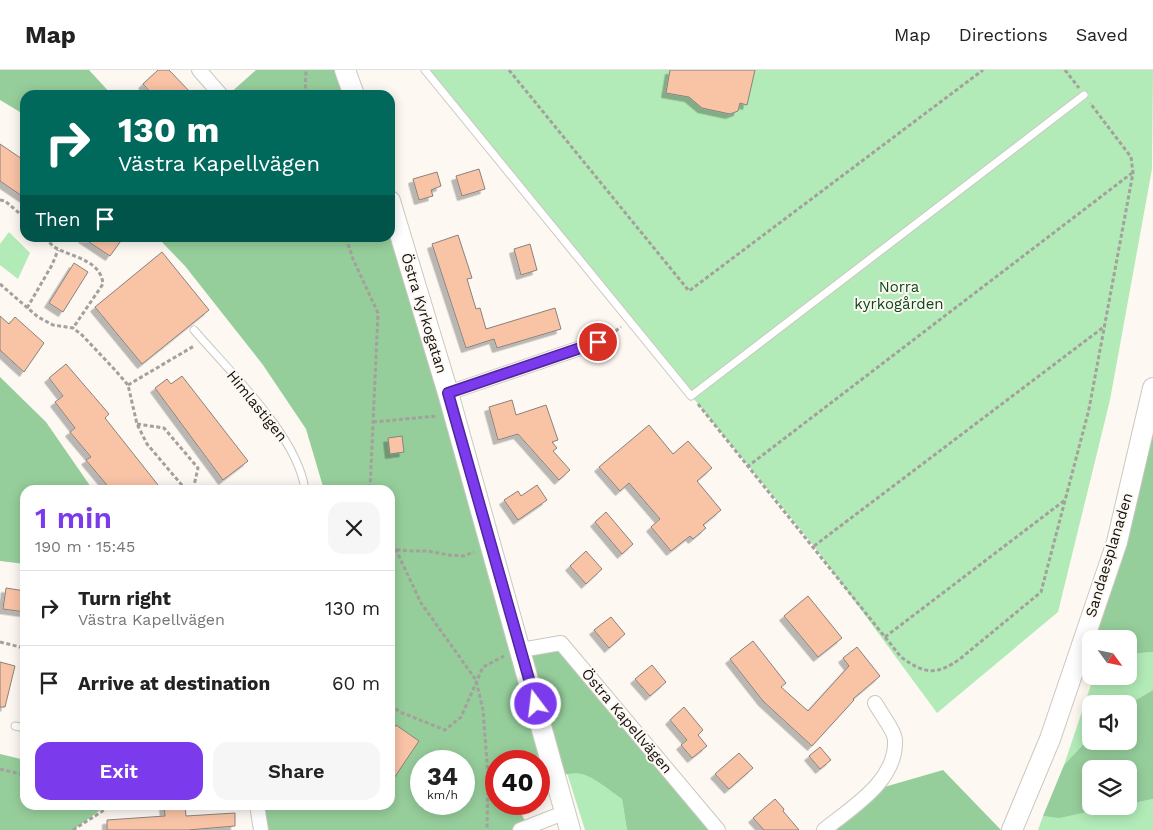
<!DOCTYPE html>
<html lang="en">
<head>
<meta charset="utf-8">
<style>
	:root { --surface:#fff; --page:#f6f6f6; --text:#222; --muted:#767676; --line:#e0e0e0; --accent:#7c3aed }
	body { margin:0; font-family:"Work Sans",sans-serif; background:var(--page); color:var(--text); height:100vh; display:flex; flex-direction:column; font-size:19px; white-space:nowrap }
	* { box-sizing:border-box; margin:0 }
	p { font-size:16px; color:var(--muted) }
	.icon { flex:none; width:28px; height:28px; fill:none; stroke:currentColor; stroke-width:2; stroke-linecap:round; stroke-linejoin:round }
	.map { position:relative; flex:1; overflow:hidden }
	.panel { position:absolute; left:20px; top:415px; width:375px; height:325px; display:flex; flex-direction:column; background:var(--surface); border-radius:15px; box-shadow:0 2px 12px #0003 }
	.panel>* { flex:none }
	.top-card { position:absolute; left:20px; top:20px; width:375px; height:152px; border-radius:15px; box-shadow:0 2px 12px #0003; background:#00695c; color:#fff; overflow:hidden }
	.needle { width:32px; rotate:123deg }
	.fabs { position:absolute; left:1082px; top:560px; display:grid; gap:10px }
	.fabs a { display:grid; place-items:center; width:55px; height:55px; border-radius:10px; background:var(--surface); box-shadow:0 2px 12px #0003; font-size:25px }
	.speed { position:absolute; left:410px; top:680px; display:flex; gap:10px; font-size:25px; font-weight:700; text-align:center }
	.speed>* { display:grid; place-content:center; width:65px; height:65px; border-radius:50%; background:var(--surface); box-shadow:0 2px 12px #0003; line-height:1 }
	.speed small { font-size:12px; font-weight:400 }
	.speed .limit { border:8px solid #d22; background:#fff; color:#111 }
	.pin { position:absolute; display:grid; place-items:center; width:42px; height:42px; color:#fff; margin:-21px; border:2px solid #fff; border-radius:50%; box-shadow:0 1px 5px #0007 }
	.me { position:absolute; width:55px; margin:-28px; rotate:345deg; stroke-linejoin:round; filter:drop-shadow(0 0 4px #0008) }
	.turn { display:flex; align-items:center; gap:18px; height:105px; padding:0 15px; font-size:22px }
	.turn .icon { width:65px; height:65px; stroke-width:2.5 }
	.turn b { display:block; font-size:35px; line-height:42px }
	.then { display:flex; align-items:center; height:48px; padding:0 15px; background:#0003; gap:10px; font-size:19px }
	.round { display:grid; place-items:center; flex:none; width:52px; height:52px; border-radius:15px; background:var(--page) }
	.headline { display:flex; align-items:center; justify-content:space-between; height:85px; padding:0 15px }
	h1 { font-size:30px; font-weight:600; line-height:38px; color:var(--accent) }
	.cta { display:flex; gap:10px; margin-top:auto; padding:10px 15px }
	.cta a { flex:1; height:58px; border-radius:15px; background:var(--accent); color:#fff; font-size:20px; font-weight:600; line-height:58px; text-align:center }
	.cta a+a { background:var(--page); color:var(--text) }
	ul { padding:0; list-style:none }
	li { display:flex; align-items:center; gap:15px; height:75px; padding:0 15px; border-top:1px solid var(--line) }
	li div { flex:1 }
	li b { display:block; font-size:19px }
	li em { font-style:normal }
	header { display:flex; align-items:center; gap:30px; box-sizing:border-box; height:70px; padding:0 25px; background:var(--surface); border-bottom:1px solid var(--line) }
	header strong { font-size:24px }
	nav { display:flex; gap:28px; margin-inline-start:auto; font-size:18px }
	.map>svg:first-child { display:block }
	.green { fill:#b2ebb7 }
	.forest { fill:#96ce9b; fill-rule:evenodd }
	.building { fill:#f9c3a6; stroke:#89827e; filter:url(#shadow) }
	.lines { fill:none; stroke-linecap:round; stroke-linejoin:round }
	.lane-casing { stroke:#cbc7c1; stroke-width:9 }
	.street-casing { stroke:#cbc7c1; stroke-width:16 }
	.secondary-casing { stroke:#cbc7c1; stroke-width:22 }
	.path { stroke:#a4a09b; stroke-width:3; stroke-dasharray:4 2.5; stroke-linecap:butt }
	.lane { stroke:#fff; stroke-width:7 }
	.street { stroke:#fff; stroke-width:14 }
	.secondary { stroke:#fff; stroke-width:20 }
	.route-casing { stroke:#51269a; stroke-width:12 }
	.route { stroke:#7c3aed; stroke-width:9 }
	.labels { text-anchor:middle; stroke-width:4; stroke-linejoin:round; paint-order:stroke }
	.park-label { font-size:15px; fill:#0b491a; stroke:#fdf8f2 }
	.street-label { font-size:15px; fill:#151311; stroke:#fdf8f2 }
</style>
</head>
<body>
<header>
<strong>Map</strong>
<nav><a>Map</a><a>Directions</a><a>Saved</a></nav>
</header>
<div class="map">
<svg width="1153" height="760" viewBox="0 0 1153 760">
	<defs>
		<filter id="shadow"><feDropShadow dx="-4.5" dy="4.5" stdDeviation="0" flood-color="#0004"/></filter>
	</defs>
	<rect width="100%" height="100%" fill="#fdf8f2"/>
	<g class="green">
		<polygon points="425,0 1153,0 1152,99 1110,330 1058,542 937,643 814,476"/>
		<polygon points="9,162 30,183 18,209 0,195 0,174"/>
		<polygon points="1153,582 1153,620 1129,634 1091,634 1091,666 1064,695 1094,606 1129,606 1129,584"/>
		<polygon points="584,702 622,729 627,760 585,760 567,703"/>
		<path d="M1153,729V760H1038L1043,746C1072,749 1100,736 1129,736V734Z"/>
	</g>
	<g class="forest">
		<polygon points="0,0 89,0 112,25 25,25 25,45 0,30"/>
		<polygon points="256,0 345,0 354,25 228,25"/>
		<path d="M390,131L521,579L561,573L718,760H627L622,729C586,704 581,692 539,717V691H496V734H517L529,760H261L256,735H390V420H324L306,359L263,295L185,196L158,168H390ZM421,691H464V734H421Z"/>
		<polygon points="0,307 46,352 93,420 25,420 25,494 0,491"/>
		<polygon points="1153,318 1153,582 1129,584 1129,569 1091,569 1091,592 1074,597"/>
		<polygon points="1153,620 1153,729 1129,734 1129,699 1091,699 1091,736 1116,736 1059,748 1043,746 1064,695 1091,666 1091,671 1129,671 1129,634"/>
		<polygon points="0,684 25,690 25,735 107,735 73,760 0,760"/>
		<polygon points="943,700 1001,760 825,760 874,720"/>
	</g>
	<g class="building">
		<polygon points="158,0 169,0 193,25 153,25 143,14"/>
		<polygon points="670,0 755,0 747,35 740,33 738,41 730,44 702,38 689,27 666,23"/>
		<polygon points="0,74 25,91 25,128 0,111"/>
		<polygon points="479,99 485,119 462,126 456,106"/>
		<polygon points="437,102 441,116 431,120 433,126 419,130 413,109"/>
		<polygon points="458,165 472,208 467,209 476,239 480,238 486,259 555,238 561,259 497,278 494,269 466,278 432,174"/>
		<polygon points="83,168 123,168 110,186"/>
		<polygon points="530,174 537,200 521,205 514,179"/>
		<polygon points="162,182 209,240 142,294 95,237"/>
		<polygon points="74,193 88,202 63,242 49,233"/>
		<polygon points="0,246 9,254 15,247 44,273 24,302 0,280"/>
		<polygon points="66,294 109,344 105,348 162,420 111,420 86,390 91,387 70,362 75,358 55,332 63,326 49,308"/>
		<polygon points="182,306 248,391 223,410 155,318 167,309 171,314"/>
		<polygon points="512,330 516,345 546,335 558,370 552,372 557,378 553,381 570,400 559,410 518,364 498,370 489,337"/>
		<polygon points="649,355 673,384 688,371 712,398 697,411 721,440 703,455 706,458 693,469 690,466 671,481 651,457 660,449 629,413 620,421 599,397"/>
		<polygon points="402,366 404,382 390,384 388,368"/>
		<polygon points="537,415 547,430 518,450 504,430 518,421 521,426"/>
		<polygon points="606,442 633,474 622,484 595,452"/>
		<polygon points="586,481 602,499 586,514 570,496"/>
		<polygon points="6,518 25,521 25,542 3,539"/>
		<polygon points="808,526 842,568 818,587 784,546"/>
		<polygon points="611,547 625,564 609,578 594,560"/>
		<polygon points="753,571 786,613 781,617 808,641 849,596 843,588 857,577 880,606 853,629 854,630 812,676 763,631 730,589"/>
		<polygon points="0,592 15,596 5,637 0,637"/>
		<polygon points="652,595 666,612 650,626 635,609"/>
		<polygon points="684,637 703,660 698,665 707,676 692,688 681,675 687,670 670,650"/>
		<polygon points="396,655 419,671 390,714 390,664"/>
		<polygon points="820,677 831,690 820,699 809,686"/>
		<polygon points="739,683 753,698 729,719 715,704"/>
		<polygon points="775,729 784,739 783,741 799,760 764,760 753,748"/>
		<polygon points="164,735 185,735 186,746 235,743 235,756 188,760 107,760 107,750 165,746"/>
	</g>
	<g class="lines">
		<g class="lane-casing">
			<g id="lane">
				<polyline points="425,0 691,326 1084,25"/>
				<path d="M194,260C229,301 298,366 305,420"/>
				<polyline points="15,656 25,658"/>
			</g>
		</g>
		<g class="street-casing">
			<g id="street">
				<polyline points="199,0 221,25"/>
				<polyline points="448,323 598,272"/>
				<polyline points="521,580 561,573 718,760"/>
				<polyline points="257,735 261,760"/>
				<polyline points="520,760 566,742"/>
				<path d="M824,760C852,737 897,711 895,670C895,662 880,642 875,633"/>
			</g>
		</g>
		<g class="secondary-casing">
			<g id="secondary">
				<polyline points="345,0 354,25"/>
				<polyline points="390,131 448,323 570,760"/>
				<polyline points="1012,760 1050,669 1117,472 1153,318"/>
			</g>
		</g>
		<g class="path">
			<polyline points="509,0 689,221 983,0"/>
			<polyline points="1065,0 1079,18"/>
			<polyline points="305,25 306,0"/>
			<polyline points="0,130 5,131 25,148"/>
			<path d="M45,168C49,172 54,178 60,180C77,188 101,192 103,214L73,258"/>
			<polyline points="346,168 353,189 378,243 370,420"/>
			<polyline points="0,214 38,247 53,255 73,258 82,265 115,300 128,315 137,354 147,374 186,420"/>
			<polyline points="27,238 52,195 58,180"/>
			<polyline points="610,265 621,257"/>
			<polyline points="128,315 194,276"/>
			<path d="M698,334L901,587C924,604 937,606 961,588L1041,522L1089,339L1133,103L1131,87L1090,33"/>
			<polyline points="373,352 437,346"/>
			<polyline points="137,354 164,358 198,398 193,420"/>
			<polyline points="747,397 1132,103"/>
			<polyline points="390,467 421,533 476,610 483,640 488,705 487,760"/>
			<polyline points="814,476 1105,256"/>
			<polyline points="390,479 410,481 427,481 449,485 464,486 474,482"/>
			<polyline points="885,567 1065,430"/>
			<polyline points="0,572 24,578"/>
			<polyline points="24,578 25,630"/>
			<polyline points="390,635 400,642 445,660 461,647 483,597 504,586"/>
			<polyline points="0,699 25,705"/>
			<polyline points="73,760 112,735"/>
		</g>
		<use href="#lane" class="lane"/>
		<use href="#street" class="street"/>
		<use href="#secondary" class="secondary"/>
	</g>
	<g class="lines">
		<g class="route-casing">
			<polyline id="route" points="536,634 448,323 598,272"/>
		</g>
		<use href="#route" class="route"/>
	</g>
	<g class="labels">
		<g class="park-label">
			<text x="899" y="222">Norra<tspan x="899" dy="17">kyrkogården</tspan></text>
		</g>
		<g class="street-label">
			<text transform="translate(424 243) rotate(73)" y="5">Östra Kyrkogatan</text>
			<text transform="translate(257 336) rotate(51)" y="5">Himlastigen</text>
			<text transform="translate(1109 485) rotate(-73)" y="5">Sandaesplanaden</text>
			<text transform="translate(627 651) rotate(50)" y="5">Östra Kapellvägen</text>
		</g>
	</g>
</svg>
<div class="fabs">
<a><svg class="needle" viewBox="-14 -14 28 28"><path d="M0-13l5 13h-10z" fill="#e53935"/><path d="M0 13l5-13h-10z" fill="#767676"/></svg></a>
<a><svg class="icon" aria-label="sound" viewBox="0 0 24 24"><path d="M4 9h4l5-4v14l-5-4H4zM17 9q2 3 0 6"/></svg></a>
<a><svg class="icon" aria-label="layers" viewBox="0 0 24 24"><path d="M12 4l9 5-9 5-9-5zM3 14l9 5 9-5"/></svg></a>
</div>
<div class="speed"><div>34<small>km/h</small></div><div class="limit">40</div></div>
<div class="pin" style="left:598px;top:272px;background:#d93025"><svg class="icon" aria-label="arrive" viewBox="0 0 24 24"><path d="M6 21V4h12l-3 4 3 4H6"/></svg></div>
<svg class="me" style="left:536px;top:634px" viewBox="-20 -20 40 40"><circle r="17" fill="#7c3aed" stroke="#fff" stroke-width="3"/><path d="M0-11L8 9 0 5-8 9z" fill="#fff"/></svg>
<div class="top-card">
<div class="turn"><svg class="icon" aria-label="right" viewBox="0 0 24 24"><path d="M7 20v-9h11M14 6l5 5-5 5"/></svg><div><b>130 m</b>Västra Kapellvägen</div></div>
<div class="then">Then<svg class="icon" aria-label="arrive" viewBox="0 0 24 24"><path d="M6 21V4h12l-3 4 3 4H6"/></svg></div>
</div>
<section class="panel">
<div class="headline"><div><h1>1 min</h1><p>190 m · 15:45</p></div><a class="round"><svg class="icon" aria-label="close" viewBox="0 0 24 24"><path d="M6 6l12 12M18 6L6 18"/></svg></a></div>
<ul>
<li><svg class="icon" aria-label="right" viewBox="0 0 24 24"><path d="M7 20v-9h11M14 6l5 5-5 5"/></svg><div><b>Turn right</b><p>Västra Kapellvägen</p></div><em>130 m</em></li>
<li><svg class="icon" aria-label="arrive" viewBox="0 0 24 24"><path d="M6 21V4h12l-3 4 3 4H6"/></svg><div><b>Arrive at destination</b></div><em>60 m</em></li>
</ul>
<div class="cta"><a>Exit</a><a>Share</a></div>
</section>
</div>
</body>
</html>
